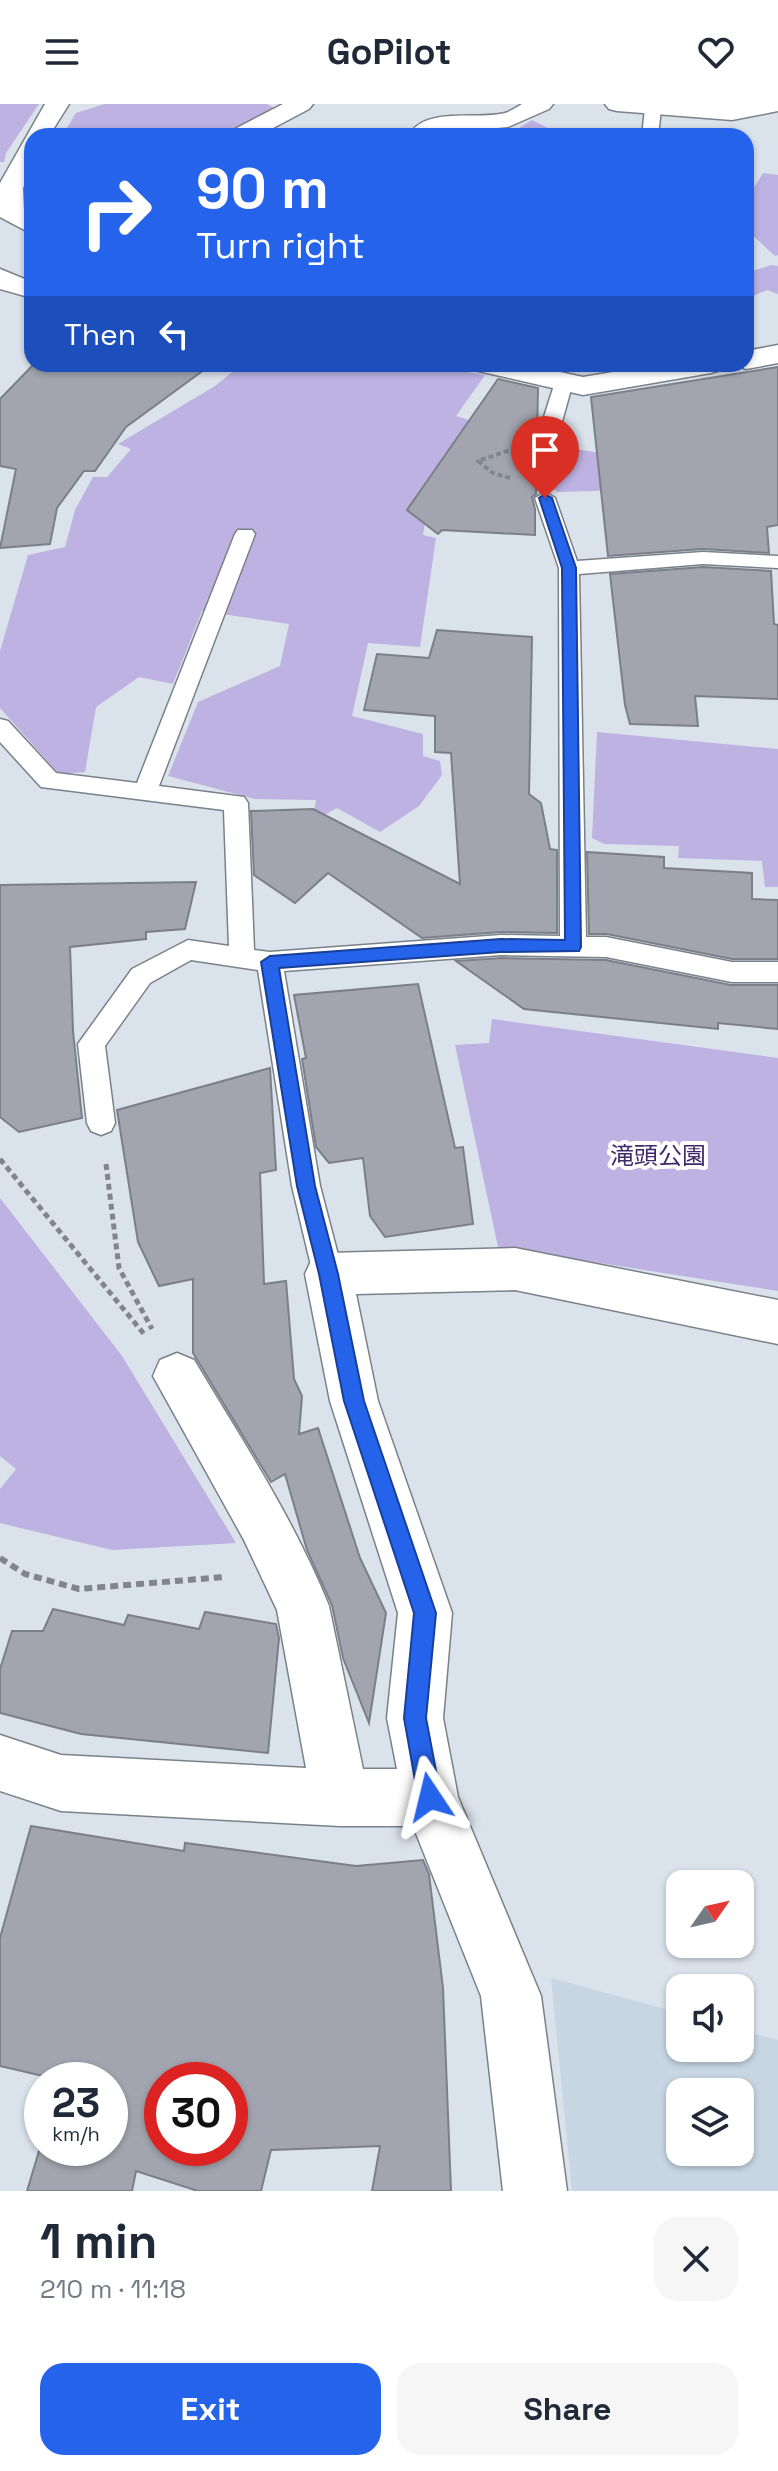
<!DOCTYPE html>
<html lang="en">
<head>
<meta charset="utf-8">
<style>
	:root { --surface:#fff; --page:#f6f6f7; --text:#1f2937; --muted:#747a83; --accent:#2563eb }
	body { margin:0; font-family:"Space Grotesk","Noto Sans JP",sans-serif; background:var(--page); color:var(--text); height:100vh; display:flex; flex-direction:column; font-size:30px; white-space:nowrap }
	* { box-sizing:border-box; margin:0 }
	p { font-size:26px; color:var(--muted) }
	.icon { flex:none; width:44px; height:44px; fill:none; stroke:currentColor; stroke-width:2; stroke-linecap:round; stroke-linejoin:round }
	.map { position:relative; height:2087px; overflow:hidden }
	.sheet { display:flex; flex-direction:column; background:var(--surface); flex:1 }
	.sheet>* { flex:none }
	.banner { position:absolute; left:24px; top:24px; width:730px; height:244px; border-radius:24px; box-shadow:0 2px 6px #0004; background:#2563eb; color:#fff; overflow:hidden }
	.needle { width:52px; rotate:56deg }
	.tools { position:absolute; left:666px; top:1766px; display:grid; gap:16px }
	.tools a { display:grid; place-items:center; width:88px; height:88px; border-radius:16px; background:var(--surface); box-shadow:0 2px 6px #0004; font-size:40px }
	.speed { position:absolute; left:24px; top:1958px; display:flex; gap:16px; font-size:40px; font-weight:700; text-align:center }
	.speed>* { display:grid; place-content:center; width:104px; height:104px; border-radius:50%; background:var(--surface); box-shadow:0 2px 6px #0004; line-height:1 }
	.speed small { font-size:20px; font-weight:400 }
	.speed .limit { border:12px solid #d22; background:#fff; color:#111 }
	.pin { position:absolute; display:grid; place-items:center; width:68px; height:68px; color:#fff; margin:-82px -34px; border-radius:50% 50% 50% 0; rotate:-45deg; box-shadow:0 0 8px #0007 }
	.pin .icon { rotate:45deg }
	.me { position:absolute; width:88px; margin:-44px; rotate:350deg; stroke-linejoin:round; filter:drop-shadow(0 0 6px #0008) }
	.turn { display:flex; align-items:center; gap:28px; height:168px; padding:0 40px; font-size:36px }
	.turn .icon { width:104px; height:104px; stroke-width:2.5 }
	.turn b { display:block; font-size:56px; line-height:68px }
	.then { display:flex; align-items:center; height:76px; padding:0 40px; background:#0003; gap:16px; font-size:30px }
	.round { display:grid; place-items:center; flex:none; width:84px; height:84px; border-radius:24px; background:var(--page) }
	.head { display:flex; align-items:center; justify-content:space-between; height:136px; padding:0 40px }
	h1 { font-size:48px; font-weight:700; line-height:60px }
	.primary-button { display:flex; gap:16px; margin-top:auto; padding:16px 40px }
	.primary-button a { flex:1; height:92px; border-radius:24px; background:var(--accent); color:#fff; font-size:32px; font-weight:700; line-height:92px; text-align:center }
	.primary-button a+a { background:var(--page); color:var(--text) }
	header { display:flex; justify-content:space-between; align-items:center; height:104px; padding:0 40px; background:var(--surface); font-size:36px; font-weight:700 }
	.map>svg:first-child { display:block }
	.built { fill:#c8d6e4; fill-rule:evenodd }
	.green { fill:#bdb2e2 }
	.building { fill:#a2a5af; stroke:#7c7f88; stroke-width:2; fill-rule:evenodd }
	.lines { fill:none; stroke-linecap:round; stroke-linejoin:round }
	.service-casing { stroke:#7a8189; stroke-width:3 }
	.minor-casing { stroke:#7a8189; stroke-width:3 }
	.path-far2 { stroke:#81868d; stroke-width:4; stroke-dasharray:5 3; stroke-linecap:butt }
	.path-far1 { stroke:#81868d; stroke-width:5; stroke-dasharray:6 4; stroke-linecap:butt }
	.path { stroke:#81868d; stroke-width:6; stroke-dasharray:8 5; stroke-linecap:butt }
	.service { fill:#fff; fill-rule:evenodd }
	.minor { fill:#fff; fill-rule:evenodd }
	.route { fill:#2563eb; stroke:#184099; stroke-width:2 }
	.labels { text-anchor:middle; stroke-width:8; stroke-linejoin:round; paint-order:stroke }
	.park-label { font-size:24px; fill:#3e2a69; stroke:#fff }
</style>
</head>
<body>
<header><svg class="icon" aria-label="menu" viewBox="0 0 24 24"><path d="M4 6h16M4 12h16M4 18h16"/></svg>GoPilot<svg class="icon" aria-label="heart" viewBox="0 0 24 24"><path d="M12 20l-8-8c-3-5 5-10 8-4 3-6 11-1 8 4z"/></svg></header>
<div class="map">
<svg width="778" height="2087" viewBox="0 0 778 2087">
	<rect width="100%" height="100%" fill="#dae2eb"/>
	<path class="built" d="M551,1874L680,1909V1944H740V1926L778,1936V2087H572ZM680,1988H740V2048H680Z"/>
	<g class="green">
		<polygon points="0,0 39,0 6,49 4,58 0,58"/>
		<polygon points="104,0 267,0 276,5 217,32 62,32 76,9"/>
		<polygon points="532,16 554,27 580,24 594,32 506,32"/>
		<polygon points="763,69 778,71 778,151 775,152 747,126 748,93"/>
		<polygon points="771,161 778,162 778,190 767,186 746,195 746,169"/>
		<polygon points="242,260 421,260 485,271 456,312 489,322 432,377 423,431 436,434 420,543 368,539 352,612 423,630 423,652 440,657 442,671 419,702 380,728 337,704 313,717 316,696 255,695 168,672 198,598 280,562 289,520 202,507 173,580 139,573 96,603 85,668 59,670 0,604 0,547 28,451 65,443 75,406 93,373 107,373 131,345 118,340 215,282"/>
		<polygon points="551,341 656,358 670,385 558,388 532,372 498,359"/>
		<polygon points="597,628 778,645 778,783 765,783 762,757 678,754 679,742 604,740 592,734"/>
		<polygon points="492,915 778,954 778,1187 498,1143 455,941 489,939"/>
		<polygon points="0,1094 122,1252 236,1439 112,1446 0,1419 0,1385 16,1365 0,1352"/>
	</g>
	<g class="building">
		<polygon points="34,260 212,260 126,323 95,367 84,367 57,404 50,440 0,444 16,365 0,362 0,295"/>
		<polygon points="778,263 778,421 767,423 769,449 703,445 608,452 591,293"/>
		<polygon points="498,275 538,284 536,390 532,393 535,405 535,431 442,426 438,430 407,406"/>
		<polygon points="703,463 771,467 774,520 778,521 778,595 695,592 698,622 630,620 625,601 610,470"/>
		<polygon points="437,526 532,533 529,690 541,699 550,745 557,746 557,829 501,828 422,834 328,769 295,799 254,771 251,707 313,705 460,780 451,649 435,648 435,612 364,606 377,550 429,554"/>
		<polygon points="587,748 664,753 664,764 752,769 752,795 778,796 778,855 732,855 607,830 589,830"/>
		<polygon points="196,778 185,825 146,828 146,835 70,843 73,927 82,1014 19,1028 0,1013 0,781"/>
		<polygon points="501,854 606,856 731,881 778,881 778,925 718,919 718,925 524,905 456,857"/>
		<polygon points="418,880 455,1044 463,1043 473,1120 385,1133 370,1112 363,1054 329,1059 316,1043 302,955 306,954 294,891"/>
		<polygon points="270,964 276,1066 260,1069 264,1180 286,1177 294,1275 302,1292 299,1330 318,1324 360,1454 386,1509 369,1619 343,1554 332,1501 307,1446 285,1370 271,1378 193,1249 193,1175 159,1182 138,1138 117,1006"/>
		<polygon points="53,1505 124,1521 128,1511 199,1525 205,1508 276,1520 279,1534 268,1649 81,1630 0,1609 0,1565 12,1527 43,1527"/>
		<path d="M31,1722L184,1747L185,1739L356,1762L423,1756L429,1770L443,1884L451,2087H372L380,2042L271,2046L261,2087H198L136,2067L132,2087H27L42,2037V2044H110V1976H60L0,1962V1834ZM162,1976H230V2044H162Z"/>
	</g>
	<g class="lines">
		<g class="service-casing">
			<g id="service">
				<polygon points="653,0 661,5 658,32 642,32 645,5"/>
				<polygon points="564,272 573,278 558,332 555,336 541,336 538,332 555,278"/>
				<polygon points="545,388 555,394 577,457 703,448 778,452 778,464 703,460 579,470 586,833 606,833 732,858 778,858 778,878 732,878 606,853 501,851 284,867 320,1082 343,1170 338,1179 328,1183 318,1179 313,1170 292,1082 258,866 191,856 150,879 105,942 115,1019 111,1027 101,1031 91,1027 87,1019 78,940 132,865 188,836 229,842 224,706 41,683 0,638 0,615 8,617 56,669 137,679 235,430 238,426 252,426 255,430 159,682 244,693 248,699 254,846 270,848 501,831 560,832 559,464 535,394"/>
			</g>
		</g>
		<g class="minor-casing">
			<g id="minor">
				<polygon points="45,0 69,0 49,32 32,32 32,65 23,84 24,107 32,111 32,130 0,113 0,79"/>
				<polygon points="283,0 313,0 309,5 258,32 228,32 231,27"/>
				<path d="M522,0H553L549,5L508,23L414,32L411,28C429,3 479,16 505,9C511,7 517,3 522,0Z"/>
				<polygon points="605,0 778,0 778,7 732,16 617,7 609,5"/>
				<polygon points="0,165 32,178 32,194 0,185"/>
				<polygon points="778,241 778,259 746,265 734,260 746,260 746,247"/>
				<polygon points="470,260 523,260 583,273 661,260 725,260 721,266 711,269 583,291 474,266"/>
				<path d="M515,1144L778,1196V1240L515,1186L356,1190L378,1297L452,1509L443,1614L458,1693L541,1892L567,2087H503L481,1892L413,1722H340L61,1707L0,1687V1631L61,1651L306,1664L277,1506L244,1436L153,1272L160,1256L177,1249L194,1256C242,1336 294,1415 329,1502L363,1665H397L387,1614L398,1509L330,1297L305,1170L312,1155L328,1149Z"/>
			</g>
		</g>
		<polyline class="path-far2" points="510,374 493,369 478,357 513,345"/>
		<g class="path-far1">
			<polyline points="0,1055 144,1230"/>
			<polyline points="106,1060 119,1164 152,1225"/>
		</g>
		<polyline class="path" points="0,1454 25,1470 79,1485 224,1473"/>
		<use href="#service" class="service"/>
		<use href="#minor" class="minor"/>
	</g>
	<polygon class="route" points="545,390 552,394 576,464 581,843 579,847 501,848 279,864 315,1082 338,1170 364,1297 436,1509 426,1614 441,1693 438,1701 430,1705 421,1701 418,1693 404,1614 414,1509 344,1297 319,1170 297,1082 261,858 270,852 501,835 565,836 562,464 539,394"/>
	<g class="labels">
		<g class="park-label">
			<text x="658" y="1060">滝頭公園</text>
		</g>
	</g>
</svg>
<div class="tools">
<a><svg class="needle" viewBox="-14 -14 28 28"><path d="M0-13l5 13h-10z" fill="#e53935"/><path d="M0 13l5-13h-10z" fill="#747a83"/></svg></a>
<a><svg class="icon" aria-label="sound" viewBox="0 0 24 24"><path d="M4 9h4l5-4v14l-5-4H4zM17 9q2 3 0 6"/></svg></a>
<a><svg class="icon" aria-label="layers" viewBox="0 0 24 24"><path d="M12 4l9 5-9 5-9-5zM3 14l9 5 9-5"/></svg></a>
</div>
<div class="speed"><div>23<small>km/h</small></div><div class="limit">30</div></div>
<div class="pin" style="left:545px;top:394px;background:#d93025"><svg class="icon" aria-label="arrive" viewBox="0 0 24 24"><path d="M6 21V4h12l-3 4 3 4H6"/></svg></div>
<svg class="me" style="left:430px;top:1693px" viewBox="-20 -20 40 40"><path d="M0-17L14 15 0 8-14 15z" fill="#2563eb" stroke="#fff" stroke-width="4"/></svg>
<div class="banner">
<div class="turn"><svg class="icon" aria-label="right" viewBox="0 0 24 24"><path d="M7 20v-9h11M14 6l5 5-5 5"/></svg><div><b>90 m</b>Turn right</div></div>
<div class="then">Then<svg class="icon" aria-label="left" viewBox="0 0 24 24"><path d="M17 20v-9H6M10 6l-5 5 5 5"/></svg></div>
</div>
</div>
<section class="sheet">
<div class="head"><div><h1>1 min</h1><p>210 m · 11:18</p></div><a class="round"><svg class="icon" aria-label="close" viewBox="0 0 24 24"><path d="M6 6l12 12M18 6L6 18"/></svg></a></div>
<div class="primary-button"><a>Exit</a><a>Share</a></div>
</section>
</body>
</html>
